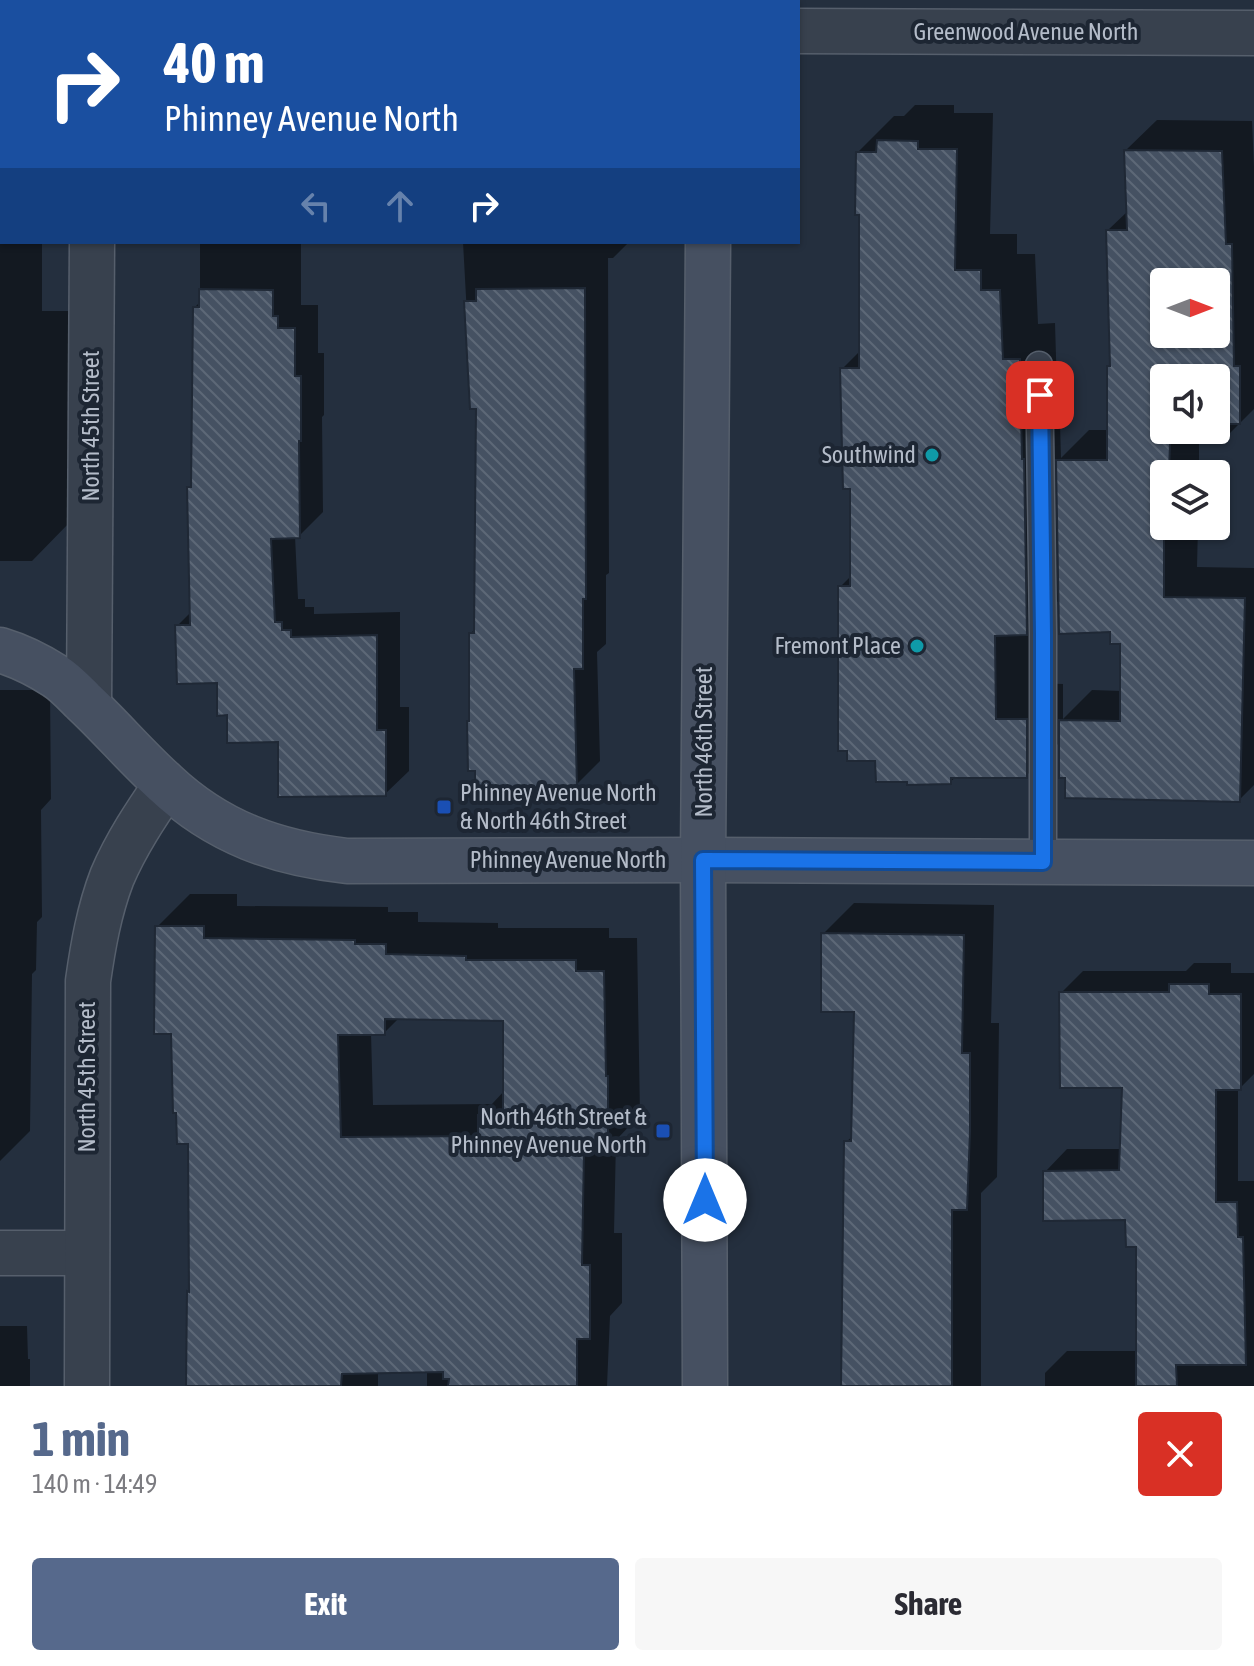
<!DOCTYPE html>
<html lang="en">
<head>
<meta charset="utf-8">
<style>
	:root { --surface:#fff; --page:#f7f7f7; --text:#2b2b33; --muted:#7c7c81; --accent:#56698c }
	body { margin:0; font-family:"Asap Condensed",sans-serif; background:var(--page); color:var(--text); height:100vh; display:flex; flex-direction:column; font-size:30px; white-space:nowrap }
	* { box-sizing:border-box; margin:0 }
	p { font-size:26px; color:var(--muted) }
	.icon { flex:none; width:44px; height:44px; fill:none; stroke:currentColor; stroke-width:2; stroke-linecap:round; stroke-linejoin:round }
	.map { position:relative; height:1386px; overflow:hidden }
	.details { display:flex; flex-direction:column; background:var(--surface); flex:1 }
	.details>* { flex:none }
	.top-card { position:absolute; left:0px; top:0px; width:800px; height:244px; box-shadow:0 2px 6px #0004; background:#1a4fa0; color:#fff; overflow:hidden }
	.needle { width:52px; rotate:90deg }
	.controls { position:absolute; left:1150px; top:268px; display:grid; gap:16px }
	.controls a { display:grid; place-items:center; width:80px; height:80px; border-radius:8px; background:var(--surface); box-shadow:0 2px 6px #0004; font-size:40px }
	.pin { position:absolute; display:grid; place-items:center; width:68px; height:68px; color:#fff; margin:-34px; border-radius:16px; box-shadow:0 4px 12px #0006 }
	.me { position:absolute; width:88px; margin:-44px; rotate:0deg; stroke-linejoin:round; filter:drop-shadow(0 0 6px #0008) }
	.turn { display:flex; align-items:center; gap:28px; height:168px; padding:0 32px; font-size:36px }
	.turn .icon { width:104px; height:104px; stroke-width:2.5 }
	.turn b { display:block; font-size:56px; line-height:68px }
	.lanes { display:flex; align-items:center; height:76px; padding:0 32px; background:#0003; justify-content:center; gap:40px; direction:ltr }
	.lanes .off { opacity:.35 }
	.round { display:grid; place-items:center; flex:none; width:84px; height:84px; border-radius:8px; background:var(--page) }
	.summary { display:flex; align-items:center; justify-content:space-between; height:136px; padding:0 32px }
	h1 { font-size:48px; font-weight:700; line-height:60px; color:var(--accent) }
	.cta { display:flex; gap:16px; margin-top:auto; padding:16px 32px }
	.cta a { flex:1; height:92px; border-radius:8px; background:var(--accent); color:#fff; font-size:32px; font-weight:700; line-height:92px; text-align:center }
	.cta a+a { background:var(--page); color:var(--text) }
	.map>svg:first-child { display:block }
	.shadow { fill:#0007; fill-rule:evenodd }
	.building { fill:url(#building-back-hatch); stroke:#1f2835; stroke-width:2; fill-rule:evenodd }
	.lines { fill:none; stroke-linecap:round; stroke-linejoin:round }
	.lane-casing { stroke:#565f6c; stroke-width:29 }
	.street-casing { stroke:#565f6c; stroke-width:47 }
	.secondary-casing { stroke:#565f6c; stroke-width:47 }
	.lane { stroke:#38414e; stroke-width:26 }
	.street { stroke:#38414e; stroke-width:44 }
	.secondary { stroke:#465061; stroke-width:44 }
	.route-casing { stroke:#114b97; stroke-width:20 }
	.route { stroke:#1a73e8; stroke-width:14 }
	.culture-dot { fill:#0f9aa8; stroke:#1d2633; stroke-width:3 }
	.transit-dot { fill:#1a4fb4; stroke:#1d2633; stroke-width:3 }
	.labels { text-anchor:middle; stroke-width:8; stroke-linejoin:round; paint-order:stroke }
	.street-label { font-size:24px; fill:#b4bcc9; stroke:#1d2633 }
	.poi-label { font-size:24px; fill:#b4bcc9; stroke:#1d2633; text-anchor:end }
</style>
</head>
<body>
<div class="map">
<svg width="1254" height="1386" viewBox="0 0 1254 1386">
	<defs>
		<pattern id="building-back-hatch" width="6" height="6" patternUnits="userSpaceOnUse" patternTransform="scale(2)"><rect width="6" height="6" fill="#455162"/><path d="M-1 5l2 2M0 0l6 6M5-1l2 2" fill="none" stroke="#5d6877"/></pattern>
	</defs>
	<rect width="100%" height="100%" fill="#242f3e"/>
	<g class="shadow">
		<polygon points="0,87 2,87 2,242 42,242 42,311 73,311 71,521 32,561 0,561"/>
		<path d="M915,105H954V113H993L990,234H1017V254H1035L1038,324L1055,323L1058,423H1060L1061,458L1089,430H1109V367L1112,364L1108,230L1128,211L1126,150L1157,120L1252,121L1254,167V409L1225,438H1199V474H1164V526H1198L1197,567L1254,568V785L1239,800L1067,776L1061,741L1026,776H957L950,782L877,759L840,587L852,575V487L842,369L861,350V213L858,152L894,116H904ZM1164,282H1216V334H1164ZM1164,378H1216V430H1164ZM1060,599L1112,630L1122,642V691L1092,690L1063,719V684L1032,683L1031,628Z"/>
		<polygon points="200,242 301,242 301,305 318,305 318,353 324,353 324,415 322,417 323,512 299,536 295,536 298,599 305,599 305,607 314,607 314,614 400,612 400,707 409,707 409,771 385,794 228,713 219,681 177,626 191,612 189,487 193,483 195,307 200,302"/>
		<polygon points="463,242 629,242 613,258 608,258 609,573 606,575 606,644 597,652 600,761 576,785 471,633 476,628 478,407 472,407"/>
		<polygon points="0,690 50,690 51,799 41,810 42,917 37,922 36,970 32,974 30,1131 0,1161"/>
		<path d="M190,894H237V906L388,907V912H418V922L498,923V928H609V938H637L640,1115L616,1140L614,1233H622V1303L610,1316L607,1386H427V1371H378V1386H188L189,1292L191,1290L190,1142L157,927ZM399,1018L505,1019V1090L492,1104L373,1105L371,1033H384Z"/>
		<polygon points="854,903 994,905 991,1023 999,1023 997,1177 981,1193 981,1386 843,1386 846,1142 854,1135 856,1010 823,934"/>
		<polygon points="1194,963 1231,963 1231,973 1254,973 1254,1074 1240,1088 1238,1088 1238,1181 1254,1181 1254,1386 1045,1386 1045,1373 1067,1351 1138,1351 1138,1244 1127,1218 1045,1172 1067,1149 1122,1149 1124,1086 1061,993 1083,971 1186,971"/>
		<polygon points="0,1326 27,1326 28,1359 30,1359 30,1386 0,1386"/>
	</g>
	<g class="building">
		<polygon points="877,140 918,141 918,149 957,149 955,270 981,270 981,290 1000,290 1003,359 1020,359 1022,459 1024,459 1027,635 995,636 996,719 1027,719 1027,778 951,778 951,784 907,785 907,782 876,782 875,761 847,761 847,751 838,751 838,586 850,586 850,489 843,489 840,368 859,368 859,215 855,215 856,152 876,152"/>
		<path d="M1124,150L1222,151L1226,244H1232L1234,366H1240V424H1226V440H1193V443H1170L1169,474H1164V597L1245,598L1240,802L1065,798V778H1059V720L1120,721V644H1110V632L1059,634L1056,460H1107V366H1110L1106,230H1127ZM1164,282H1216V334H1164ZM1164,378H1216V430H1164Z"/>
		<polygon points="585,288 586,599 583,599 583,669 574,669 577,787 475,788 475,771 468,771 467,721 469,721 469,633 474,633 476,409 470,409 464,301 476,301 476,289"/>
		<polygon points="199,289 273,290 273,316 278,316 278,328 295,328 295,376 301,376 301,441 299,441 300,538 271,539 275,622 282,622 282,630 291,630 291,637 377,635 377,730 386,730 386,796 278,797 278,742 227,743 227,715 217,716 217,683 177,684 175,625 190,625 187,487 191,487 193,307 199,307"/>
		<path d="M155,926H204V938L355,940V944H386V954L466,956V960H576V971H604L606,1076H608V1151H584L582,1265H590V1339H577V1386H448L449,1379H443V1372L342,1374L341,1386H186L187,1291L189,1292L188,1144H177L176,1113H173L171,1034H154ZM385,1019L503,1021V1115H478V1136L341,1137L338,1035H385Z"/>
		<polygon points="821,933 964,935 962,1053 970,1053 970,1132 967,1210 952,1210 952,1386 841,1386 844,1141 851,1141 854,1012 821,1012"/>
		<polygon points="1169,984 1209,984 1209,994 1241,994 1241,1090 1216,1090 1216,1202 1237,1202 1238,1237 1243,1237 1246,1365 1176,1365 1177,1386 1136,1386 1136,1247 1126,1247 1125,1220 1043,1221 1043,1171 1119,1170 1122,1088 1060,1088 1059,992 1169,992"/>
	</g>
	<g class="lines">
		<g class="lane-casing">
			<g id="lane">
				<polyline points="540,2 540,0"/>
				<polyline points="1039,365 1043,634 1043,862"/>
			</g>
		</g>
		<g class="street-casing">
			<g id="street">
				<polyline points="128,2 129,0"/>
				<polyline points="0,29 2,29"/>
				<polyline points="798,31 1254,33"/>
				<polyline points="89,706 92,242"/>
				<polyline points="0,1253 86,1253"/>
				<path d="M87,1386L88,981C93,946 99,911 112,877C126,844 146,814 166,785"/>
			</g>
		</g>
		<g class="secondary-casing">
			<g id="secondary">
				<polyline points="742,2 743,0"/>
				<path d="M0,650C20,656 38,665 55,676C65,682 74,692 83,701C111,727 136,757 165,783C218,833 277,853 347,861L703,860L1254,863"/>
				<polyline points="705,1386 703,860 708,242"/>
			</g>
		</g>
		<use href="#lane" class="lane"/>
		<use href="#street" class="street"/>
		<use href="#secondary" class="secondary"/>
	</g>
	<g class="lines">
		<g class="route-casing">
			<polyline id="route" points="705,1200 703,860 1043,862 1043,634 1040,395"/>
		</g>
		<use href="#route" class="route"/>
	</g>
	<g class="culture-dot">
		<circle cx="932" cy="455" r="8"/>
		<circle cx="917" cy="646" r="8"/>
	</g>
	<g class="transit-dot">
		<rect x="436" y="799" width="16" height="16" rx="4"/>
		<rect x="655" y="1123" width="16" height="16" rx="4"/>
	</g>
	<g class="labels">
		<g class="street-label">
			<text x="1026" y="40">Greenwood Avenue North</text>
			<text transform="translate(91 426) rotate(-90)" y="8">North 45th Street</text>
			<text transform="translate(704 742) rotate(-90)" y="8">North 46th Street</text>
			<text x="568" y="868">Phinney Avenue North</text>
			<text transform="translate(87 1077) rotate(-90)" y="8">North 45th Street</text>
		</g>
		<g class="poi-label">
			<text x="916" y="463">Southwind</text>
			<text x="901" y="654">Fremont Place</text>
			<text x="460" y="801" text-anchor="start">Phinney Avenue North<tspan x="460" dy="28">&amp; North 46th Street</tspan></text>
			<text x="647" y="1125">North 46th Street &amp;<tspan x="647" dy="28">Phinney Avenue North</tspan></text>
		</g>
	</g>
</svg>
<div class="controls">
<a><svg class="needle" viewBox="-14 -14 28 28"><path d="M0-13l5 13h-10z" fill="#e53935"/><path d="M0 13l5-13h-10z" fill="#7c7c81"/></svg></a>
<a><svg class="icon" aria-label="sound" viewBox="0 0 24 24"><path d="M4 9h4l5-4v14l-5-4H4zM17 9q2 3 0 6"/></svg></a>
<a><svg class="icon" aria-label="layers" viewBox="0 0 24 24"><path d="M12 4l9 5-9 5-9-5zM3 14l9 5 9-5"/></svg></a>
</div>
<div class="pin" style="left:1040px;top:395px;background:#d93025"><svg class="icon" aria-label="arrive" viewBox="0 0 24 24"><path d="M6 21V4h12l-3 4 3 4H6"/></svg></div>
<svg class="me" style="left:705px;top:1200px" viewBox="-20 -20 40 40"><circle r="19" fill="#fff"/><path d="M0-13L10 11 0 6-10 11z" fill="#1a73e8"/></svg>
<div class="top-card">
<div class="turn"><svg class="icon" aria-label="right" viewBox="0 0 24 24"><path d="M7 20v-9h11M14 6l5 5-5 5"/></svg><div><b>40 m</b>Phinney Avenue North</div></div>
<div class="lanes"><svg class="icon off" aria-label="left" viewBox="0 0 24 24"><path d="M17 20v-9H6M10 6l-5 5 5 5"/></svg><svg class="icon off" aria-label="ahead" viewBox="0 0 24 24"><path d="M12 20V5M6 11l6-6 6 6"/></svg><svg class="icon" aria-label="right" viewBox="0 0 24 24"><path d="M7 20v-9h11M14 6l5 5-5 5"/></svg></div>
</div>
</div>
<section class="details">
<div class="summary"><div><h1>1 min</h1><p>140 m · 14:49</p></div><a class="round" style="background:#d93025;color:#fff"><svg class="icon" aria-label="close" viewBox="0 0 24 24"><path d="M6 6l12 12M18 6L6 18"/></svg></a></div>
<div class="cta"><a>Exit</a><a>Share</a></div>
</section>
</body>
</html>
